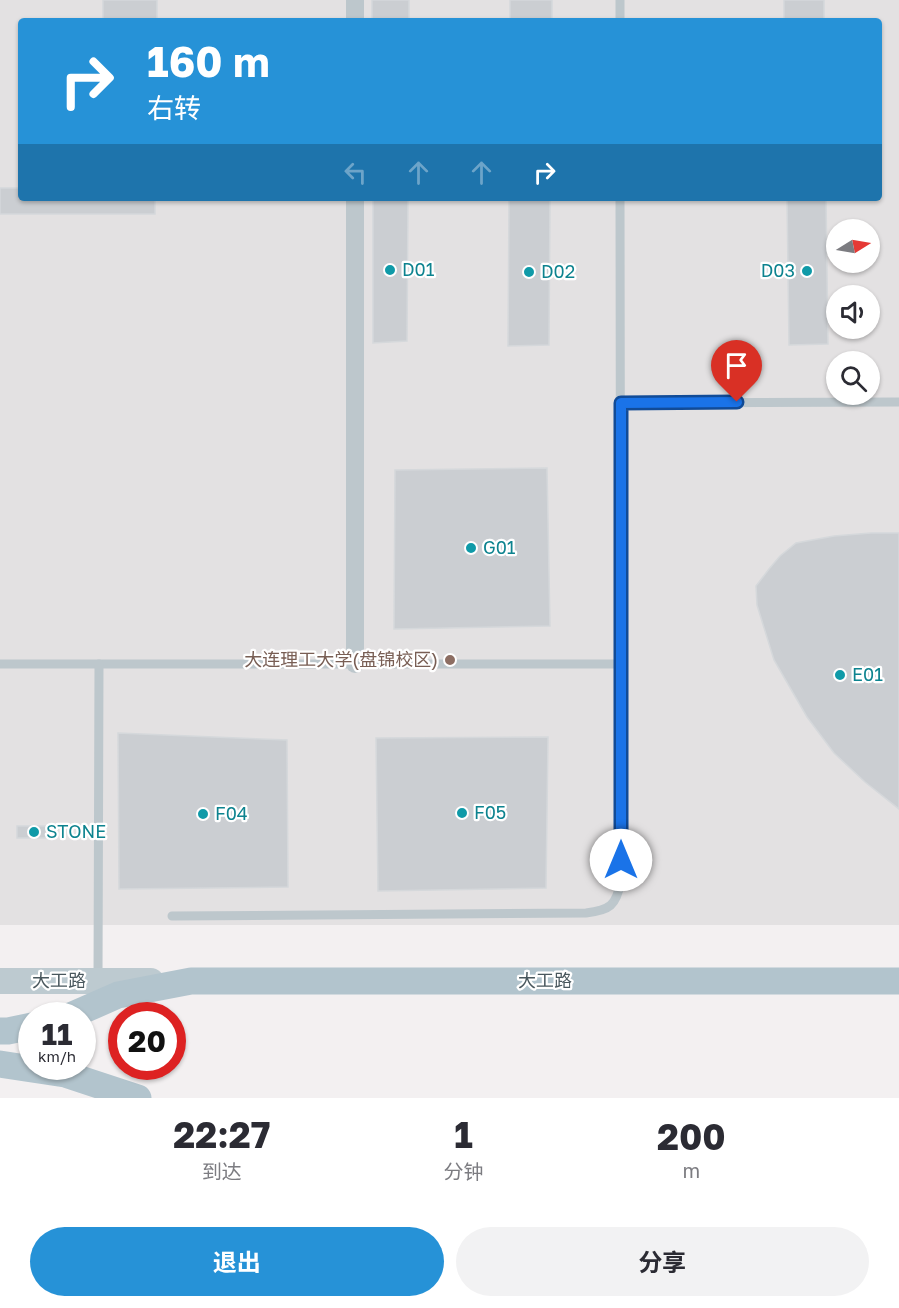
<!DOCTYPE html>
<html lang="zh">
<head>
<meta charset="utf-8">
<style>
	:root { --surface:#fff; --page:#f2f2f3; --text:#2b2b33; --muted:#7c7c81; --accent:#2692d7 }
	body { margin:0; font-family:"Golos Text","Noto Sans SC",sans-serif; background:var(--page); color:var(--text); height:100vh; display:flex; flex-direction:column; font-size:22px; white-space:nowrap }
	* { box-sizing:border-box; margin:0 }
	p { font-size:20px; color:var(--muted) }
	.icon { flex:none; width:33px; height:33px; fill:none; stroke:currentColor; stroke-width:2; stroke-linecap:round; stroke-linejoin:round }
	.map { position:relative; height:1098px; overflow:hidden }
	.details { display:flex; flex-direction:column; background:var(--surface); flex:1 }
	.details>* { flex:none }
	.banner { position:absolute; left:18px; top:18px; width:864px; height:183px; border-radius:6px; box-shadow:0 2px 4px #0004; background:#2692d7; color:#fff; overflow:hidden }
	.needle { width:39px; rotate:79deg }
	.controls { position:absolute; left:826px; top:219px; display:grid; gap:12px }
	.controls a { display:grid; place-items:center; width:54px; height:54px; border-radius:50%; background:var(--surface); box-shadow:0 2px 4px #0004; font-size:30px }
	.speed { position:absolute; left:18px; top:1002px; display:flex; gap:12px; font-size:30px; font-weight:700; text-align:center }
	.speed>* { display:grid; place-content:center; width:78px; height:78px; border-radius:50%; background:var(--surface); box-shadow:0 2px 4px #0004; line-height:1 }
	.speed small { font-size:15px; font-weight:400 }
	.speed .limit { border:9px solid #d22; background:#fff; color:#111 }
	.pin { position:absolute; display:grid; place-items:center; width:51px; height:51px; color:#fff; margin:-62px -26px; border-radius:50% 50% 50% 0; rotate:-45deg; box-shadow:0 0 6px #0007 }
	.pin .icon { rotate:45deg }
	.me { position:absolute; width:66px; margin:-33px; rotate:0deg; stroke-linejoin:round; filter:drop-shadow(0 0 4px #0008) }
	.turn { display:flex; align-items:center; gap:21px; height:126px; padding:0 30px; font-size:27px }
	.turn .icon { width:78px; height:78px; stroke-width:2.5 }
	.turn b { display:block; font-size:42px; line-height:51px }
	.lanes { display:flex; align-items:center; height:57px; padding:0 30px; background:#0003; justify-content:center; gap:30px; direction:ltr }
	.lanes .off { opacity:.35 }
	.eta { display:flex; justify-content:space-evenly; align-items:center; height:102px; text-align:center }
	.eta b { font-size:36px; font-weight:700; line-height:42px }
	.primary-button { display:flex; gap:12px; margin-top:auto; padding:12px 30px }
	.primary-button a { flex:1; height:69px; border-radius:36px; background:var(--accent); color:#fff; font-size:24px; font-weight:700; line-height:69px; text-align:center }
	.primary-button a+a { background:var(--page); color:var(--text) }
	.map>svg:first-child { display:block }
	.education { fill:#e3e1e2; fill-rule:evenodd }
	.building { fill:#cbced2; stroke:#d5d8db; stroke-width:1.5 }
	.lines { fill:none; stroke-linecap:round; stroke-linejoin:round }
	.lane { stroke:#bdc7cc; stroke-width:9 }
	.street { stroke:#bdc7cc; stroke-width:18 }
	.secondary { stroke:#bdcad0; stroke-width:26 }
	.primary { stroke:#b2c4cd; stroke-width:27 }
	.route-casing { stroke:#114b97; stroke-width:15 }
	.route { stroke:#1a73e8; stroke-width:10 }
	.culture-dot { fill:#0f9aa8; stroke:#fff; stroke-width:2 }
	.education-dot { fill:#8d6e63; stroke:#fff; stroke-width:2 }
	.labels { text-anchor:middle; stroke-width:4.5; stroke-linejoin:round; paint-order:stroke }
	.culture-label { font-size:18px; fill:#0d838f; stroke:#fff; text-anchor:start }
	.education-label { font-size:18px; fill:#785e54; stroke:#fff; text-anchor:end }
	.street-label { font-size:18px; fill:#49575d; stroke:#fff }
</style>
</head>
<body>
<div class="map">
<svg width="899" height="1098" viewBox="0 0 899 1098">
	<rect width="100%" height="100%" fill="#f3f0f1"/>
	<path class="education" d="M0,0H899V925H0ZM21,21H879V198H21ZM837,230H870V262H837ZM837,296H870V328H837ZM837,362H870V394H837Z"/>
	<g class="building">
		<rect x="103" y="0" width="54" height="21"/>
		<rect x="372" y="0" width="37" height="21"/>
		<rect x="510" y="0" width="42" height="21"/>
		<rect x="784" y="0" width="40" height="21"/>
		<polygon points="0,188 21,188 21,198 155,198 155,214 0,214"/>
		<polygon points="373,198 408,198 407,341 373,343"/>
		<polygon points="509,198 550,198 549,345 508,346"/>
		<polygon points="787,198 826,198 828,344 789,345"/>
		<polygon points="547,468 550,626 394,629 395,470"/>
		<polygon points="871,533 899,533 899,809 865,782 834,753 807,717 774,660 757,605 756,586 769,569 780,556 796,543 834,536"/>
		<polygon points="118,733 287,740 288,887 119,889"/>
		<polygon points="548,737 546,888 378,891 376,738"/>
		<rect x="17" y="826" width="34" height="12"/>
	</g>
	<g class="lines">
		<g class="lane">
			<polyline points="620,0 620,21"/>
			<polyline points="621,403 899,402"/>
			<polyline points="0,664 621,664"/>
			<path d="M172,916L586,913C610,910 616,906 621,881L620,198"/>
			<polyline points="98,979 99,664"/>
		</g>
		<g class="street">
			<polyline points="355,21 355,0"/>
			<polyline points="355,664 355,198"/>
		</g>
		<polyline class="secondary" points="0,981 151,981"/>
		<g class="primary">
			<polyline points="70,1016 118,995 191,981 899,981"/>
			<polyline points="0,1031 8,1031 32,1026"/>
			<polyline points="0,1064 65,1074 138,1098"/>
		</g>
	</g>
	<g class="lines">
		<g class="route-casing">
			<polyline id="route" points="621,860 621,403 737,402"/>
		</g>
		<use href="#route" class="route"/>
	</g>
	<g class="culture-dot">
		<circle cx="390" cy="270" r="6"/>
		<circle cx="807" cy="271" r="6"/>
		<circle cx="529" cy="272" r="6"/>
		<circle cx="471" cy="548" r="6"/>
		<circle cx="840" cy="675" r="6"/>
		<circle cx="462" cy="813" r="6"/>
		<circle cx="203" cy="814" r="6"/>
		<circle cx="34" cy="832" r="6"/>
	</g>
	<circle class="education-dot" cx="450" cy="660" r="6"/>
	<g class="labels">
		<g class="culture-label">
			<text x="402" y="276">D01</text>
			<text x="795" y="277" text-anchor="end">D03</text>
			<text x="541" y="278">D02</text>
			<text x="483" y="554">G01</text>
			<text x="852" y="681">E01</text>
			<text x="474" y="819">F05</text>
			<text x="215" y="820">F04</text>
			<text x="46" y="838">STONE</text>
		</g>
		<g class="education-label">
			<text x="438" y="666">大连理工大学(盘锦校区)</text>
		</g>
		<g class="street-label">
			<text x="59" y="987">大工路</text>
			<text x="545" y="987">大工路</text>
		</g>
	</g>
</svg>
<div class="controls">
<a><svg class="needle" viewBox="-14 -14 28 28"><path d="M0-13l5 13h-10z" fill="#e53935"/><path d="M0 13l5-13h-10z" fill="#7c7c81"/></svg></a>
<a><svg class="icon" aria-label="sound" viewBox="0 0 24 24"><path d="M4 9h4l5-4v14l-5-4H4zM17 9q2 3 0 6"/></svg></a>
<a><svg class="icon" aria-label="search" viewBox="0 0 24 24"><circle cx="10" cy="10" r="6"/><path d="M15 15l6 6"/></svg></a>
</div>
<div class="speed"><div>11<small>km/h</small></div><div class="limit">20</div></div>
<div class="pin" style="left:737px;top:402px;background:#d93025"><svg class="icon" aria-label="arrive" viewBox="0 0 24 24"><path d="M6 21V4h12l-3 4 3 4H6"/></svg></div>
<svg class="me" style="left:621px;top:860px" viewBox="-20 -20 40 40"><circle r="19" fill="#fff"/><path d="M0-13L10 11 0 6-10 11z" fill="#1a73e8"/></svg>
<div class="banner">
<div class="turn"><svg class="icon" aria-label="right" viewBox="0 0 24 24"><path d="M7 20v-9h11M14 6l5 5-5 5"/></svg><div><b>160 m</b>右转</div></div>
<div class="lanes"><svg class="icon off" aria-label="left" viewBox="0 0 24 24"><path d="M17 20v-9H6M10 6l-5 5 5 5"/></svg><svg class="icon off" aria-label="ahead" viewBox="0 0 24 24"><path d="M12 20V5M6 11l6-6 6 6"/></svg><svg class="icon off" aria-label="ahead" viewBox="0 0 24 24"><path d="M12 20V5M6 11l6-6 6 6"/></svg><svg class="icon" aria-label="right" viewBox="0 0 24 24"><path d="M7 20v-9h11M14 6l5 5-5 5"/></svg></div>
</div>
</div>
<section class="details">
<div class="eta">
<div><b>22:27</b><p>到达</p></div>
<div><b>1</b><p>分钟</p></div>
<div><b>200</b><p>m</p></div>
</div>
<div class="primary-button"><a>退出</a><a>分享</a></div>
</section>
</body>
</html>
